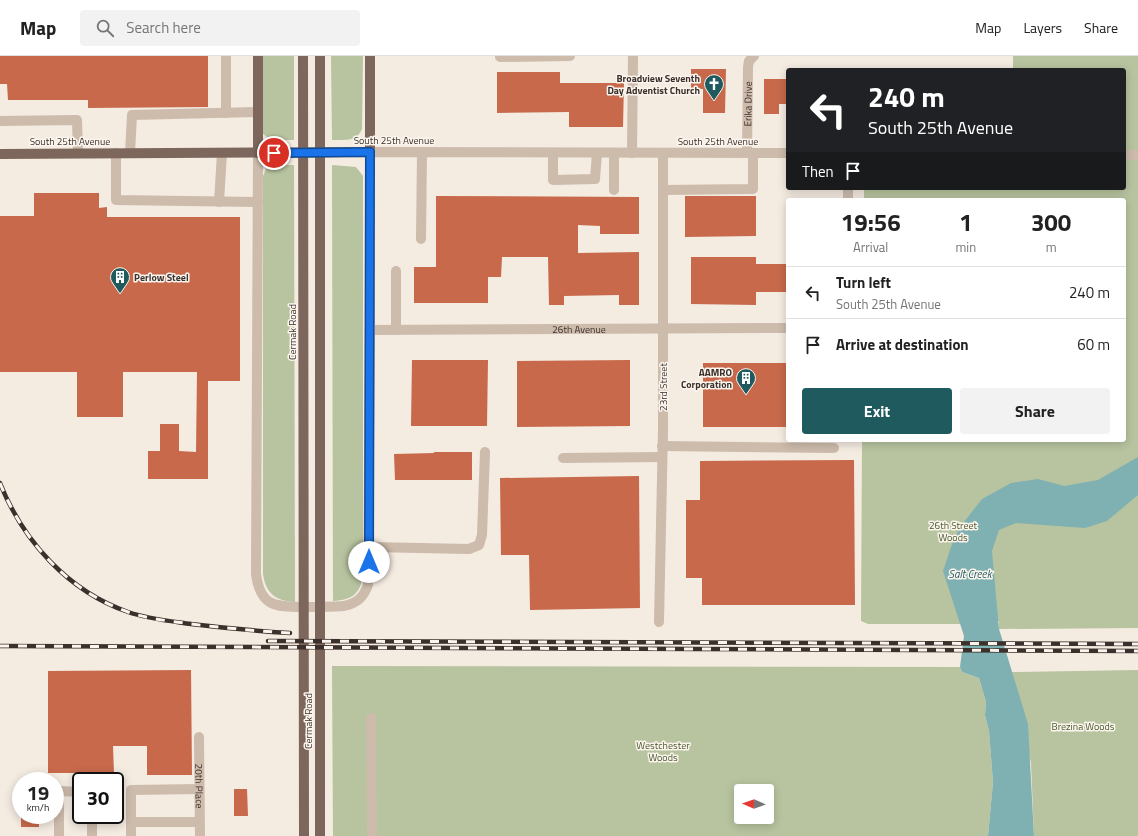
<!DOCTYPE html>
<html lang="en">
<head>
<meta charset="utf-8">
<style>
	:root { --surface:#fff; --page:#f2f2f2; --text:#222; --muted:#767676; --line:#e0e0e0; --accent:#1f5a5e }
	body { margin:0; font-family:"Titillium Web",sans-serif; background:var(--page); color:var(--text); height:100vh; display:flex; flex-direction:column; font-size:15px; white-space:nowrap }
	* { box-sizing:border-box; margin:0 }
	p { font-size:13px; color:var(--muted) }
	.icon { flex:none; width:22px; height:22px; fill:none; stroke:currentColor; stroke-width:2; stroke-linecap:round; stroke-linejoin:round }
	.map { position:relative; flex:1; overflow:hidden }
	.drawer { position:absolute; left:786px; top:142px; width:340px; height:244px; display:flex; flex-direction:column; background:var(--surface); border-radius:4px; box-shadow:0 2px 10px #0003 }
	.drawer>* { flex:none }
	.hud { position:absolute; left:786px; top:12px; width:340px; height:122px; border-radius:4px; box-shadow:0 2px 10px #0003; background:#202124; color:#fff; overflow:hidden }
	.needle { width:26px; rotate:272deg }
	.tools { position:absolute; left:734px; top:728px; display:grid; gap:8px }
	.tools a { display:grid; place-items:center; width:40px; height:40px; border-radius:4px; background:var(--surface); box-shadow:0 2px 10px #0003; font-size:20px }
	.speed { position:absolute; left:12px; top:716px; display:flex; gap:8px; font-size:20px; font-weight:700; text-align:center }
	.speed>* { display:grid; place-content:center; width:52px; height:52px; border-radius:50%; background:var(--surface); box-shadow:0 2px 10px #0003; line-height:1 }
	.speed small { font-size:10px; font-weight:400 }
	.speed .limit { border:2px solid #111; border-radius:6px; background:#fff; color:#111 }
	.pin { position:absolute; display:grid; place-items:center; width:34px; height:34px; color:#fff; margin:-17px; border:2px solid #fff; border-radius:50%; box-shadow:0 1px 4px #0007 }
	.me { position:absolute; width:44px; margin:-22px; rotate:0deg; stroke-linejoin:round; filter:drop-shadow(0 0 3px #0008) }
	.turn { display:flex; align-items:center; gap:14px; height:84px; padding:0 16px; font-size:18px }
	.turn .icon { width:52px; height:52px; stroke-width:2.5 }
	.turn b { display:block; font-size:28px; line-height:34px }
	.then { display:flex; align-items:center; height:38px; padding:0 16px; background:#0003; gap:8px; font-size:15px }
	.eta { display:flex; justify-content:space-evenly; align-items:center; height:68px; text-align:center }
	.eta b { font-size:24px; font-weight:700; line-height:28px }
	.primary-button { display:flex; gap:8px; margin-top:auto; padding:8px 16px }
	.primary-button a { flex:1; height:46px; border-radius:4px; background:var(--accent); color:#fff; font-size:16px; font-weight:700; line-height:46px; text-align:center }
	.primary-button a+a { background:var(--page); color:var(--text) }
	ul { padding:0; list-style:none }
	li { display:flex; align-items:center; gap:12px; height:52px; padding:0 16px; border-top:1px solid var(--line) }
	li div { flex:1 }
	li b { display:block; font-size:15px }
	li em { font-style:normal }
	header { display:flex; align-items:center; gap:24px; box-sizing:border-box; height:56px; padding:0 20px; background:var(--surface); border-bottom:1px solid var(--line) }
	header strong { font-size:19px }
	nav { display:flex; gap:22px; margin-inline-start:auto; font-size:14px }
	.search { width:280px; height:36px; background:var(--page); display:flex; align-items:center; gap:10px; box-sizing:border-box; padding:0 14px; border-radius:4px; color:var(--muted); font-size:15px }
	.map>svg:first-child { display:block }
	.green { fill:#b8c4a0; fill-rule:evenodd }
	.water { fill:#7fb0b2 }
	.building { fill:#c8694b }
	.lines { fill:none; stroke-linecap:round; stroke-linejoin:round }
	.minor { stroke:#cdbbac; stroke-width:10 }
	.major { stroke:#7d675c; stroke-width:10 }
	.rail-casing { stroke:#3b302b; stroke-width:4.5 }
	.rail { stroke:#fbf5ee; stroke-width:3; stroke-dasharray:9; stroke-linecap:butt }
	.route-casing { stroke:#114b97; stroke-width:10 }
	.route { stroke:#1a73e8; stroke-width:7 }
	.labels { text-anchor:middle; stroke-width:3; stroke-linejoin:round; paint-order:stroke }
	.poi-label { font-size:10px; font-weight:bold; fill:#3b302b; stroke:#fbf5ee; text-anchor:end }
	.street-label { font-size:10px; fill:#3b302b; stroke:#fbf5ee }
	.park-label { font-size:10px; fill:#4a5a2e; stroke:#fbf5ee }
	.water-label { font-size:11px; font-style:italic; fill:#1f5a5e; stroke:#fbf5ee }
</style>
</head>
<body>
<header>
<strong>Map</strong>
<div class="search"><svg class="icon" aria-label="search" viewBox="0 0 24 24"><circle cx="10" cy="10" r="6"/><path d="M15 15l6 6"/></svg>Search here</div>
<nav><a>Map</a><a>Layers</a><a>Share</a></nav>
</header>
<div class="map">
<svg width="1138" height="780" viewBox="0 0 1138 780">
	<rect width="100%" height="100%" fill="#f4ebe1"/>
	<g class="green">
		<polygon points="263,0 294,0 294,84 271,84 263,78"/>
		<path d="M331,0H363L362,73C357,86 344,84 332,84Z"/>
		<polygon points="1013,0 1138,0 1138,572 999,573 999,565 961,565 962,568 868,568 861,565 862,384 1124,384 1124,144 864,144 864,132 1124,132 1124,14 1013,14"/>
		<path d="M272,109H294L295,546C276,545 266,538 263,518V120L266,113Z"/>
		<path d="M332,109L356,111L363,120V517C361,537 353,544 333,545Z"/>
		<path d="M332,610L960,611L962,616L979,622L986,646L985,659L989,675L993,726L988,780H333ZM741,735H767V761H741Z"/>
		<polygon points="1138,614 1138,780 1034,780 1031,707 1012,616"/>
	</g>
	<polygon class="water" points="1138,401 1138,439 1107,465 1085,472 1016,467 999,474 992,495 999,573 1028,668 1034,780 988,780 993,726 989,675 985,659 986,646 979,622 962,616 960,611 964,580 943,515 951,491 960,471 982,443 1011,427 1038,423 1064,430 1098,424"/>
	<g class="building">
		<polygon points="0,0 208,0 208,51 88,52 88,44 8,44 7,28 0,28"/>
		<polygon points="691,13 726,13 725,57 703,57 703,33 691,33"/>
		<polygon points="497,16 560,16 560,27 624,27 623,71 569,71 569,56 497,57"/>
		<polygon points="764,23 788,23 788,48 779,48 779,58 764,58"/>
		<polygon points="34,137 99,137 99,152 107,151 107,161 240,161 240,325 208,325 208,423 148,423 148,395 160,395 160,368 179,368 179,395 196,396 197,316 123,316 123,361 77,361 77,316 0,316 0,160 34,160"/>
		<polygon points="436,140 639,141 639,178 600,178 600,170 578,169 578,197 639,196 639,249 619,249 619,239 564,240 564,249 549,249 548,201 502,201 501,221 488,221 488,247 414,247 414,211 436,211"/>
		<polygon points="685,140 756,140 756,180 685,181"/>
		<polygon points="691,201 756,201 756,208 788,208 788,236 756,236 756,249 691,248"/>
		<polygon points="412,304 488,304 487,370 411,370"/>
		<polygon points="630,304 630,370 517,371 517,305"/>
		<rect x="703" y="307" width="85" height="64"/>
		<polygon points="434,396 472,396 472,424 395,424 394,398 434,397"/>
		<polygon points="854,404 855,549 702,549 702,522 686,522 686,444 700,444 700,405"/>
		<polygon points="639,420 640,552 530,554 529,499 501,499 500,422"/>
		<polygon points="191,614 192,719 147,719 147,690 113,690 114,717 100,717 101,723 91,723 91,717 48,717 48,615"/>
		<polygon points="234,733 247,733 248,760 234,760"/>
		<rect x="21" y="759" width="18" height="12"/>
	</g>
	<g class="lines">
		<g class="minor">
			<polyline points="500,1 570,0"/>
			<polyline points="226,57 226,0"/>
			<polyline points="0,65 77,64 78,97"/>
			<polyline points="116,97 116,144 258,146"/>
			<polyline points="130,97 132,59 258,56"/>
			<path d="M258,97L256,518C260,550 275,551 303,551C317,551 330,551 344,550C357,547 363,542 368,529L370,274V96L788,97"/>
			<polyline points="553,97 553,124 595,123 597,97"/>
			<polyline points="614,97 614,134"/>
			<polyline points="632,97 633,0"/>
			<path id="s1" d="M747,97L748,11L749,5L754,0"/>
			<polyline points="1124,99 1138,99"/>
			<polyline points="663,134 753,133 753,97"/>
			<polyline points="848,144 848,132"/>
			<polyline points="219,146 222,97"/>
			<polyline points="421,183 422,96"/>
			<path id="s2" d="M370,274L788,272"/>
			<polyline points="396,274 396,215"/>
			<polyline points="662,390 834,392"/>
			<polyline points="563,402 662,401"/>
			<polyline points="369,491 469,493 479,489 482,479 485,396"/>
			<polyline points="659,566 663,374 663,97"/>
			<polyline points="371,662 372,780"/>
			<path id="s3" d="M199,681L200,780"/>
			<polyline points="92,759 92,780"/>
			<polyline points="131,766 199,766"/>
			<polyline points="59,780 59,735 81,736"/>
			<polyline points="131,780 131,734 199,733"/>
		</g>
		<g class="major">
			<polyline points="258,0 258,97"/>
			<polyline points="303,0 304,780"/>
			<polyline points="320,0 320,780"/>
			<polyline points="0,98 370,96 370,0"/>
		</g>
		<g class="rail-casing">
			<g id="rail">
				<path d="M0,427C23,485 68,535 128,556C148,563 170,565 191,568C224,572 257,575 290,577"/>
				<polyline points="268,585 1138,588"/>
				<polyline points="0,590 1138,595"/>
			</g>
		</g>
		<use href="#rail" class="rail"/>
	</g>
	<g class="lines">
		<g class="route-casing">
			<polyline id="route" points="274,97 370,96 369,506"/>
		</g>
		<use href="#route" class="route"/>
	</g>
	<defs>
		<g id="church-pin" transform="scale(1)"><path d="M0 17L-7.5 6A9.5 9.5 0 1 1 7.5 6Z" fill="#1f5a5e" stroke="#fbf5ee"/><path d="M-1.2-6h2.4v3.5h3.3v2.4h-3.3V6h-2.4V-.1h-3.3v-2.4h3.3Z" fill="#fff"/></g>
		<g id="building-pin" transform="scale(1)"><path d="M0 17L-7.5 6A9.5 9.5 0 1 1 7.5 6Z" fill="#1f5a5e" stroke="#fbf5ee"/><path d="M-4-6H4V6H1V3H-1V6H-4ZM-2.5-4.3h1.7v1.8h-1.7ZM.8-4.3h1.7v1.8H.8ZM-2.5-1h1.7V.8h-1.7ZM.8-1h1.7V.8H.8Z" fill="#fff"/></g>
	</defs>
	<g fill-rule="evenodd">
		<use href="#church-pin" x="714" y="28"/>
		<use href="#building-pin" x="120" y="221"/>
		<use href="#building-pin" x="746" y="322"/>
	</g>
	<g class="labels">
		<g class="poi-label">
			<text x="700" y="26">Broadview Seventh<tspan x="700" dy="12">Day Adventist Church</tspan></text>
			<text x="134" y="225" text-anchor="start">Perlow Steel</text>
			<text x="732" y="320">AAMRO<tspan x="732" dy="12">Corporation</tspan></text>
		</g>
		<g class="street-label">
			<text dy="4" stroke="none"><textPath href="#s1" startOffset="49">Erika Drive</textPath></text>
			<text x="394" y="88">South 25th Avenue</text>
			<text x="70" y="89">South 25th Avenue</text>
			<text x="718" y="89">South 25th Avenue</text>
			<text dy="4" stroke="none"><textPath href="#s2" startOffset="209">26th Avenue</textPath></text>
			<text transform="translate(292 276) rotate(-90)" y="4">Cermak Road</text>
			<text transform="translate(663 331) rotate(-90)" y="4">23rd Street</text>
			<text transform="translate(308 665) rotate(-90)" y="4">Cermak Road</text>
			<text dy="4" stroke="none"><textPath href="#s3" startOffset="49">20th Place</textPath></text>
		</g>
		<g class="park-label">
			<text x="953" y="473">26th Street<tspan x="953" dy="12">Woods</tspan></text>
			<text x="1083" y="674">Brezina Woods</text>
			<text x="663" y="693">Westchester<tspan x="663" dy="12">Woods</tspan></text>
		</g>
		<g class="water-label">
			<text x="970" y="522">Salt Creek</text>
		</g>
	</g>
</svg>
<div class="tools">
<a><svg class="needle" viewBox="-14 -14 28 28"><path d="M0-13l5 13h-10z" fill="#e53935"/><path d="M0 13l5-13h-10z" fill="#767676"/></svg></a>
</div>
<div class="speed"><div>19<small>km/h</small></div><div class="limit">30</div></div>
<div class="pin" style="left:274px;top:97px;background:#d93025"><svg class="icon" aria-label="arrive" viewBox="0 0 24 24"><path d="M6 21V4h12l-3 4 3 4H6"/></svg></div>
<svg class="me" style="left:369px;top:506px" viewBox="-20 -20 40 40"><circle r="19" fill="#fff"/><path d="M0-13L10 11 0 6-10 11z" fill="#1a73e8"/></svg>
<div class="hud">
<div class="turn"><svg class="icon" aria-label="left" viewBox="0 0 24 24"><path d="M17 20v-9H6M10 6l-5 5 5 5"/></svg><div><b>240 m</b>South 25th Avenue</div></div>
<div class="then">Then<svg class="icon" aria-label="arrive" viewBox="0 0 24 24"><path d="M6 21V4h12l-3 4 3 4H6"/></svg></div>
</div>
<section class="drawer">
<div class="eta">
<div><b>19:56</b><p>Arrival</p></div>
<div><b>1</b><p>min</p></div>
<div><b>300</b><p>m</p></div>
</div>
<ul>
<li><svg class="icon" aria-label="left" viewBox="0 0 24 24"><path d="M17 20v-9H6M10 6l-5 5 5 5"/></svg><div><b>Turn left</b><p>South 25th Avenue</p></div><em>240 m</em></li>
<li><svg class="icon" aria-label="arrive" viewBox="0 0 24 24"><path d="M6 21V4h12l-3 4 3 4H6"/></svg><div><b>Arrive at destination</b></div><em>60 m</em></li>
</ul>
<div class="primary-button"><a>Exit</a><a>Share</a></div>
</section>
</div>
</body>
</html>
